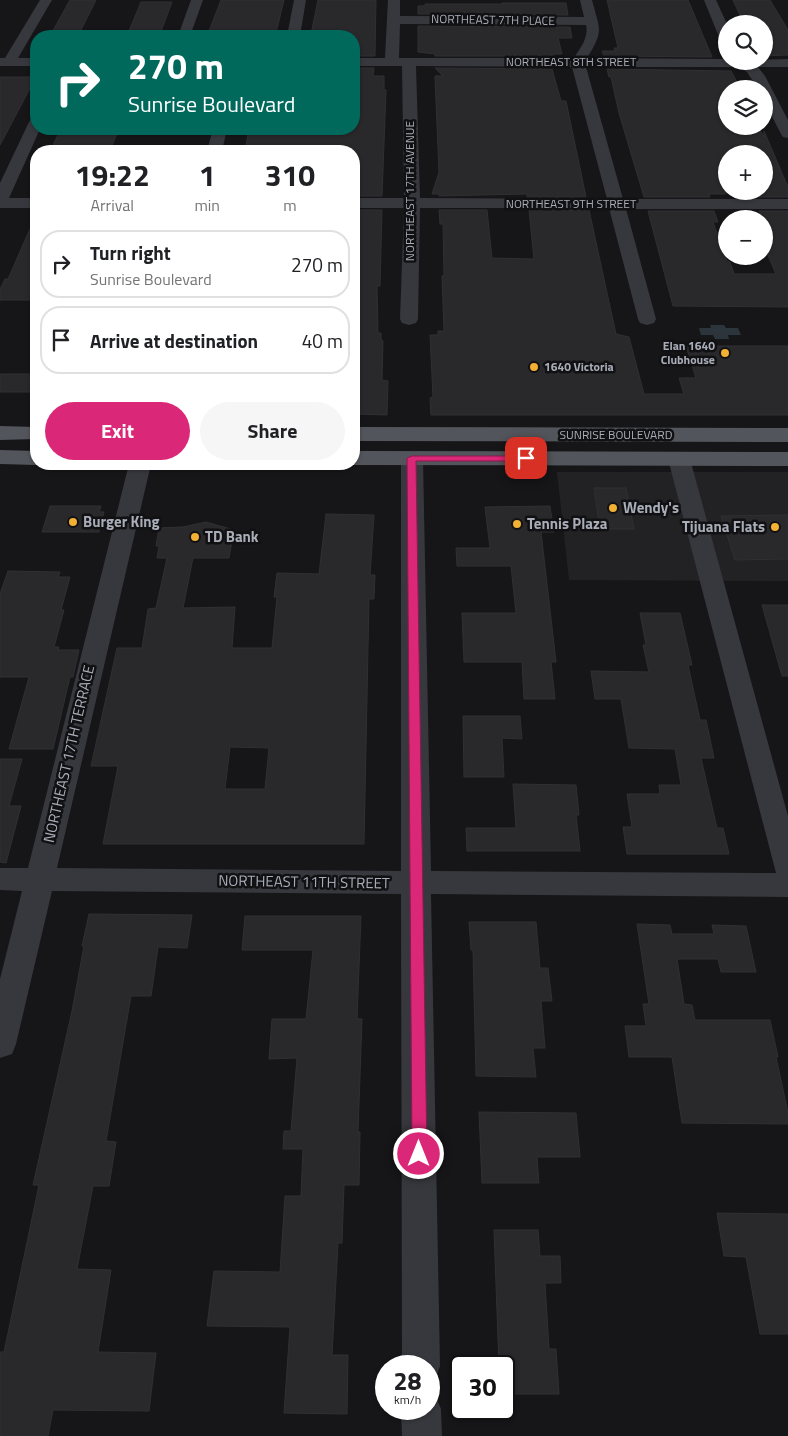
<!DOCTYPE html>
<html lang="en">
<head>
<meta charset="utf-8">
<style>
	:root { --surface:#fff; --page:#f6f6f6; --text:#202124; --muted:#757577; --line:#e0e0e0; --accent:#db2777 }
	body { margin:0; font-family:"Titillium Web",sans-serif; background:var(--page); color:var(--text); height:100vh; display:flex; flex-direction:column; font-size:19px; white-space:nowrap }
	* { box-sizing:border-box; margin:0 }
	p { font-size:16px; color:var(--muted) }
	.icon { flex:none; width:28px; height:28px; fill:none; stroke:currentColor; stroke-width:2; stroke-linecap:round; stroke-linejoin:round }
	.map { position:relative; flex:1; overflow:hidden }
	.sheet { position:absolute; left:30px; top:145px; width:330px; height:325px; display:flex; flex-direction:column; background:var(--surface); border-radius:20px; box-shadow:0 1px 4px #0004 }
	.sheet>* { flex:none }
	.banner { position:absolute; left:30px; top:30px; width:330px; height:105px; border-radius:20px; box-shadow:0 1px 4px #0004; background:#00695c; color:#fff; overflow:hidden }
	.tools { position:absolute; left:718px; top:15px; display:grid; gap:10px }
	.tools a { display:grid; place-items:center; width:55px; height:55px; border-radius:50%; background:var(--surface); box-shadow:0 1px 4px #0004; font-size:25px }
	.speed { position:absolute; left:375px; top:1355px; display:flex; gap:10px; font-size:25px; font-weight:700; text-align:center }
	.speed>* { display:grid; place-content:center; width:65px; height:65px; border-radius:50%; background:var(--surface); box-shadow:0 1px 4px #0004; line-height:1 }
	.speed small { font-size:12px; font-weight:400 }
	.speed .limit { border:2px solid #111; border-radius:8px; background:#fff; color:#111 }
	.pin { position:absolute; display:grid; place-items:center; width:42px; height:42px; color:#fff; margin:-21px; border-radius:10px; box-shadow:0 2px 8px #0006 }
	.me { position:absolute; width:55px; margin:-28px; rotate:0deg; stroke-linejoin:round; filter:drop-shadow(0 0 4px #0008) }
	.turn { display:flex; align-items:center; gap:18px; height:105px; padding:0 15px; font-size:22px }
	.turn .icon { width:65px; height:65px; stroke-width:2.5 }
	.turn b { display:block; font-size:35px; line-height:42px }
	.eta { display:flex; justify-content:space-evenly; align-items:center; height:85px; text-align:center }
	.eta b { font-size:30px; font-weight:700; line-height:35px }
	.cta { display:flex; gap:10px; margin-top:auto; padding:10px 15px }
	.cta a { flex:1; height:58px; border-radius:30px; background:var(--accent); color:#fff; font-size:20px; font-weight:700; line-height:58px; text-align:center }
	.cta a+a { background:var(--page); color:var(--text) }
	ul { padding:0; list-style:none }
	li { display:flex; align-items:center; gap:15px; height:68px; margin:0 10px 8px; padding:0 5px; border:2px solid var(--line); border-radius:20px }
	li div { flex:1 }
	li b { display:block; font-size:19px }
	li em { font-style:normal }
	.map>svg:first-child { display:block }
	.built { fill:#222225 }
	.water { fill:#2c353c }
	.building { fill:#29292c; stroke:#303034; fill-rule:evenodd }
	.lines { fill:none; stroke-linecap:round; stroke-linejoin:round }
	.minor { fill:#37383d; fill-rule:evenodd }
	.major { fill:#53555c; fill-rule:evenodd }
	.route { fill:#db2777; stroke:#8e194d }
	.poi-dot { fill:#f2b134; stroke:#111113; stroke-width:2 }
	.labels { text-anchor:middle; stroke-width:5; stroke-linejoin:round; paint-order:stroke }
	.far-street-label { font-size:12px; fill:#a8adb8; stroke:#111113 }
	.far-poi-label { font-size:12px; font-weight:bold; fill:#a8adb8; stroke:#111113; text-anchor:end }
	.poi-label { font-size:15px; font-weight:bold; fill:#a8adb8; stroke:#111113; text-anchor:start }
	.street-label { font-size:15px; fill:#a8adb8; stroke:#111113 }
</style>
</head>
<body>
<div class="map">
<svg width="788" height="1436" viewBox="0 0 788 1436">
	<rect width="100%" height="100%" fill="#161618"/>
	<polygon class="built" points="557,472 788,472 788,581 569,580"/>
	<polygon class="water" points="710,325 724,325 726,328 738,328 741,335 728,335 729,339 715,339 713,335 701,335 699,328 711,328"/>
	<g class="building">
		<polygon points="70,0 96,0 78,36 50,36"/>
		<polygon points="221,0 284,0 276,33 209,31"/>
		<polygon points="318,0 376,0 375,56 354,56 354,34 311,34"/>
		<polygon points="607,0 688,0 712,57 604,56 602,51 615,51 614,48 618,48"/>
		<polygon points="733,0 770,0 788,30 788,55 764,56 764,24 744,24"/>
		<polygon points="141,2 172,2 160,34 156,34 155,36 127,36"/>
		<polygon points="502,3 566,3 568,15 418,14 418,6 425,6 425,4 503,4"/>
		<polygon points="418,26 570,27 572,38 558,38 562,54 553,54 554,56 435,56 435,54 418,52"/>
		<polygon points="354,68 374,68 373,76 384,76 384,90 386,90 382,196 354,196 354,151 245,151 249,129 354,129"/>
		<polygon points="435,68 552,69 561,101 566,101 586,197 527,197 527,194 439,196 439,194 432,194 439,172 435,76 443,76"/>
		<polygon points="607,69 731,71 740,88 726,88 726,126 758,126 764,137 764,131 788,187 788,197 752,197 749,191 764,191 764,154 726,154 726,194 709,194 710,197 644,197 619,113 611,77 609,77"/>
		<polygon points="0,77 36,77 0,145"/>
		<polygon points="59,133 117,133 110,151 50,151"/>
		<polygon points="354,210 382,210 380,286 377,286 378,333 381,333 381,339 383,341 382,380 388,381 387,415 354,414"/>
		<polygon points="439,210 487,210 492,258 534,259 529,210 589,210 616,334 629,337 644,394 684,394 679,378 696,378 686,346 788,346 788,415 431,415 430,398 433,397 430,335 438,335 438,331 444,331 442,276 444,276 443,224 440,224"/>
		<polygon points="648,211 714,211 718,222 713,222 727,261 730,262 734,274 776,274 764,246 764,219 759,211 788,211 788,307 673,306"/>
		<polygon points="36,215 36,300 0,300 0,289 5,279 8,279"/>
		<rect x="0" y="374" width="36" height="18"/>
		<polygon points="594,488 626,488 634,529 600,529"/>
		<polygon points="50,506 101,506 99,512 104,512 99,532 42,532"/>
		<polygon points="550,506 554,532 541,532 556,662 551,662 555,699 524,699 522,662 464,662 462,613 516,613 511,566 457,566 456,548 490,548 485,507"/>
		<path d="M326,514L374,515L370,575H375L374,599H369L364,844H103L118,766H91L117,648H142L148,609L156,608L167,558H157L159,546H156L159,528L183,527L206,522L234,530L229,558H193L183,608L235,607L232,648H272L277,597H274L277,573L319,574ZM230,747L269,748L265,789H225Z"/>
		<polygon points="788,515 788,559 735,560 721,516"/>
		<polygon points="8,571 60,572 58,577 70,577 61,610 64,610 54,647 59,647 58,650 79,650 73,677 70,677 53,749 9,749 29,677 0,677 0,594"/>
		<polygon points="762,605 788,605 788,676 782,676"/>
		<polygon points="640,613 680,613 692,665 688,665 700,720 706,720 714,758 701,758 717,828 723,828 729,854 627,854 623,827 632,827 627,794 660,794 659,785 681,785 675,749 629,748 621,699 595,699 591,671 649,672 643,645 646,645"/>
		<polygon points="463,716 520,716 522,739 502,738 504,777 464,777"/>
		<polygon points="0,759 22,759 9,806 21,806 6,863 0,862"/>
		<polygon points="513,784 576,785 579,815 576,815 580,851 467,851 466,828 516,828"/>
		<polygon points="89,914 192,915 187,948 158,947 151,996 131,996 106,1141 116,1142 109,1186 93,1186 77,1269 111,1270 98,1352 156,1353 149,1411 53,1410 48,1436 0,1436 0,1352 4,1352 39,1185 33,1185 72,1011 84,946 82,946"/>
		<polygon points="245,916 361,916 357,1019 362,1019 358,1132 360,1132 359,1185 344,1185 342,1243 338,1243 332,1355 348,1355 347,1414 284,1413 290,1327 207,1326 214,1271 280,1272 285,1196 301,1196 303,1149 283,1149 284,1131 291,1131 297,1058 269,1059 272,1019 306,1019 313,950 242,950"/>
		<polygon points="469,922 536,922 540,968 548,968 552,1001 541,1001 545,1048 533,1048 536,1077 476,1076 473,950 471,950"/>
		<polygon points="637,924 670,925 672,934 714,934 712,925 746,926 756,972 721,972 718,959 677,959 684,1004 692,1005 695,1020 770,1020 778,1057 776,1057 788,1113 788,1124 682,1123 672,1057 629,1057 625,1026 646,1026 643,1004 649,1004"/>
		<polygon points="479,1112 576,1113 580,1157 537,1157 539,1183 482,1183"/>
		<polygon points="717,1213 788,1214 788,1334 760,1334 746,1257 724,1256"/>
		<polygon points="494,1230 538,1230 540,1256 560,1256 561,1283 545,1283 549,1349 556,1349 559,1394 504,1394 504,1366 499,1366"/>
	</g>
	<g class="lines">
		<g class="minor">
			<polygon points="40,0 52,0 18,58 36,58 36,66 0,66 0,58 5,58"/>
			<polygon points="191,0 203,0 190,36 178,36"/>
			<polygon points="294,0 306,0 300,36 287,36"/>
			<path d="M388,0H400V16L584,17L580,0H592C600,31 604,30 587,58L726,59V61L788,59V67H758L765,76L788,120V138L783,137L781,134L764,101V89H758L747,72L738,67H586L623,199H788V209H626L656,319L654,323L647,325L640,323L638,319L609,208H420L418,319L416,323L409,325L402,323L400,319L404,208H354V198H404L402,66H354V58H385ZM400,24L586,25C589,38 580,48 574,58H399ZM416,66L572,67L607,199L420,198Z"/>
			<polygon points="704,0 716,0 727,24 726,41 719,37"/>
			<polygon points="36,118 36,129 40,129 9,198 36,198 36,208 0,208 0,183 29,122 31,119"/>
			<polygon points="213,129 227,129 222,151 207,151"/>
			<polygon points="412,452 419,454 423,458 431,871 776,873 668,459 671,454 679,453 687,454 690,459 788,816 788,897 431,894 440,1366 435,1380 429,1382 429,1366 402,1366 401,894 52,891 16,1044 12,1054 0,1058 0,979 22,891 0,890 0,868 28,868 129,464 151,464 57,868 401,871 401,458 405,454"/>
			<polygon points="429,1392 435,1395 441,1409 442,1436 402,1436 401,1409 429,1409"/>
		</g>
		<g class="major">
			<polygon points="0,426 36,427 36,439 0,440"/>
			<polygon points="354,427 788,428 788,442 354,441"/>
			<polygon points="0,450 36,451 36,464 40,464 36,465 0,464"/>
			<polygon points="354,451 788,452 788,466 354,465 350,464 354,464"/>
		</g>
	</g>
	<polygon class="route" points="412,456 526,456 531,458 526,461 416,461 427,1154 425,1159 419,1161 414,1159 412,1154 407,458"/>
	<g class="poi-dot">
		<circle cx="725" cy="353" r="5"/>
		<circle cx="534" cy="367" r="5"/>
		<circle cx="613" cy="508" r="5"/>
		<circle cx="73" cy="522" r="5"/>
		<circle cx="517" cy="524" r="5"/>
		<circle cx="775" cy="527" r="5"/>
		<circle cx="195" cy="537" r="5"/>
	</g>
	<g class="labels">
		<g class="far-street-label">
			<text transform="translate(493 20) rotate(1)" y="4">NORTHEAST 7TH PLACE</text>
			<text x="571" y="66">NORTHEAST 8TH STREET</text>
			<text transform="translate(410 191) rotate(-90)" y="4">NORTHEAST 17TH AVENUE</text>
			<text x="571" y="208">NORTHEAST 9TH STREET</text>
			<text x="616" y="439">SUNRISE BOULEVARD</text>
		</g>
		<g class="far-poi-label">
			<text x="715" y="350">Elan 1640<tspan x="715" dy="14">Clubhouse</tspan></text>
			<text x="544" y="371" text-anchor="start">1640 Victoria</text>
		</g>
		<g class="poi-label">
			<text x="623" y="513">Wendy's</text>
			<text x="83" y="527">Burger King</text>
			<text x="527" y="529">Tennis Plaza</text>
			<text x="765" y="532" text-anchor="end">Tijuana Flats</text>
			<text x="205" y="542">TD Bank</text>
		</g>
		<g class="street-label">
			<text transform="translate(69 754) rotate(-77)" y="5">NORTHEAST 17TH TERRACE</text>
			<text transform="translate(304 882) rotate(1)" y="5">NORTHEAST 11TH STREET</text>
		</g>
	</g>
</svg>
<div class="tools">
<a><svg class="icon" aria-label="search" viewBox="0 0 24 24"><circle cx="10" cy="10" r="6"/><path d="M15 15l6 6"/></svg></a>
<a><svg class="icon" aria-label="layers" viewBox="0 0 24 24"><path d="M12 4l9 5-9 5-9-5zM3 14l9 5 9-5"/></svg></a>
<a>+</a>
<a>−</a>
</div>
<div class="speed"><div>28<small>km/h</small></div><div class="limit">30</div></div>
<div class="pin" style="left:526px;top:458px;background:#d93025"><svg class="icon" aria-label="arrive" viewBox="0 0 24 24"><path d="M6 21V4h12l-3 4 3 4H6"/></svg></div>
<svg class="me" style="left:419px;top:1154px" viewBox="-20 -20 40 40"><circle r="17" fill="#db2777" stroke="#fff" stroke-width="3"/><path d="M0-11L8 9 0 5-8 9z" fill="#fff"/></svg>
<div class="banner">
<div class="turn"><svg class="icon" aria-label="right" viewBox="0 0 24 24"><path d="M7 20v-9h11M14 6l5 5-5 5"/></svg><div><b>270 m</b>Sunrise Boulevard</div></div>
</div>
<section class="sheet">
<div class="eta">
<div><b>19:22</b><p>Arrival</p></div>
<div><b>1</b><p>min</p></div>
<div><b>310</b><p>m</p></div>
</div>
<ul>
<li><svg class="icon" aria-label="right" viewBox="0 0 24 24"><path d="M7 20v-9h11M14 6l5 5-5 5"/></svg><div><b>Turn right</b><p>Sunrise Boulevard</p></div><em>270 m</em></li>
<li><svg class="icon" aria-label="arrive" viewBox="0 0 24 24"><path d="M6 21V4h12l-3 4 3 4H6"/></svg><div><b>Arrive at destination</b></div><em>40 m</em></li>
</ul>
<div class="cta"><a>Exit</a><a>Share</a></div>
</section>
</div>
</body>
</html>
